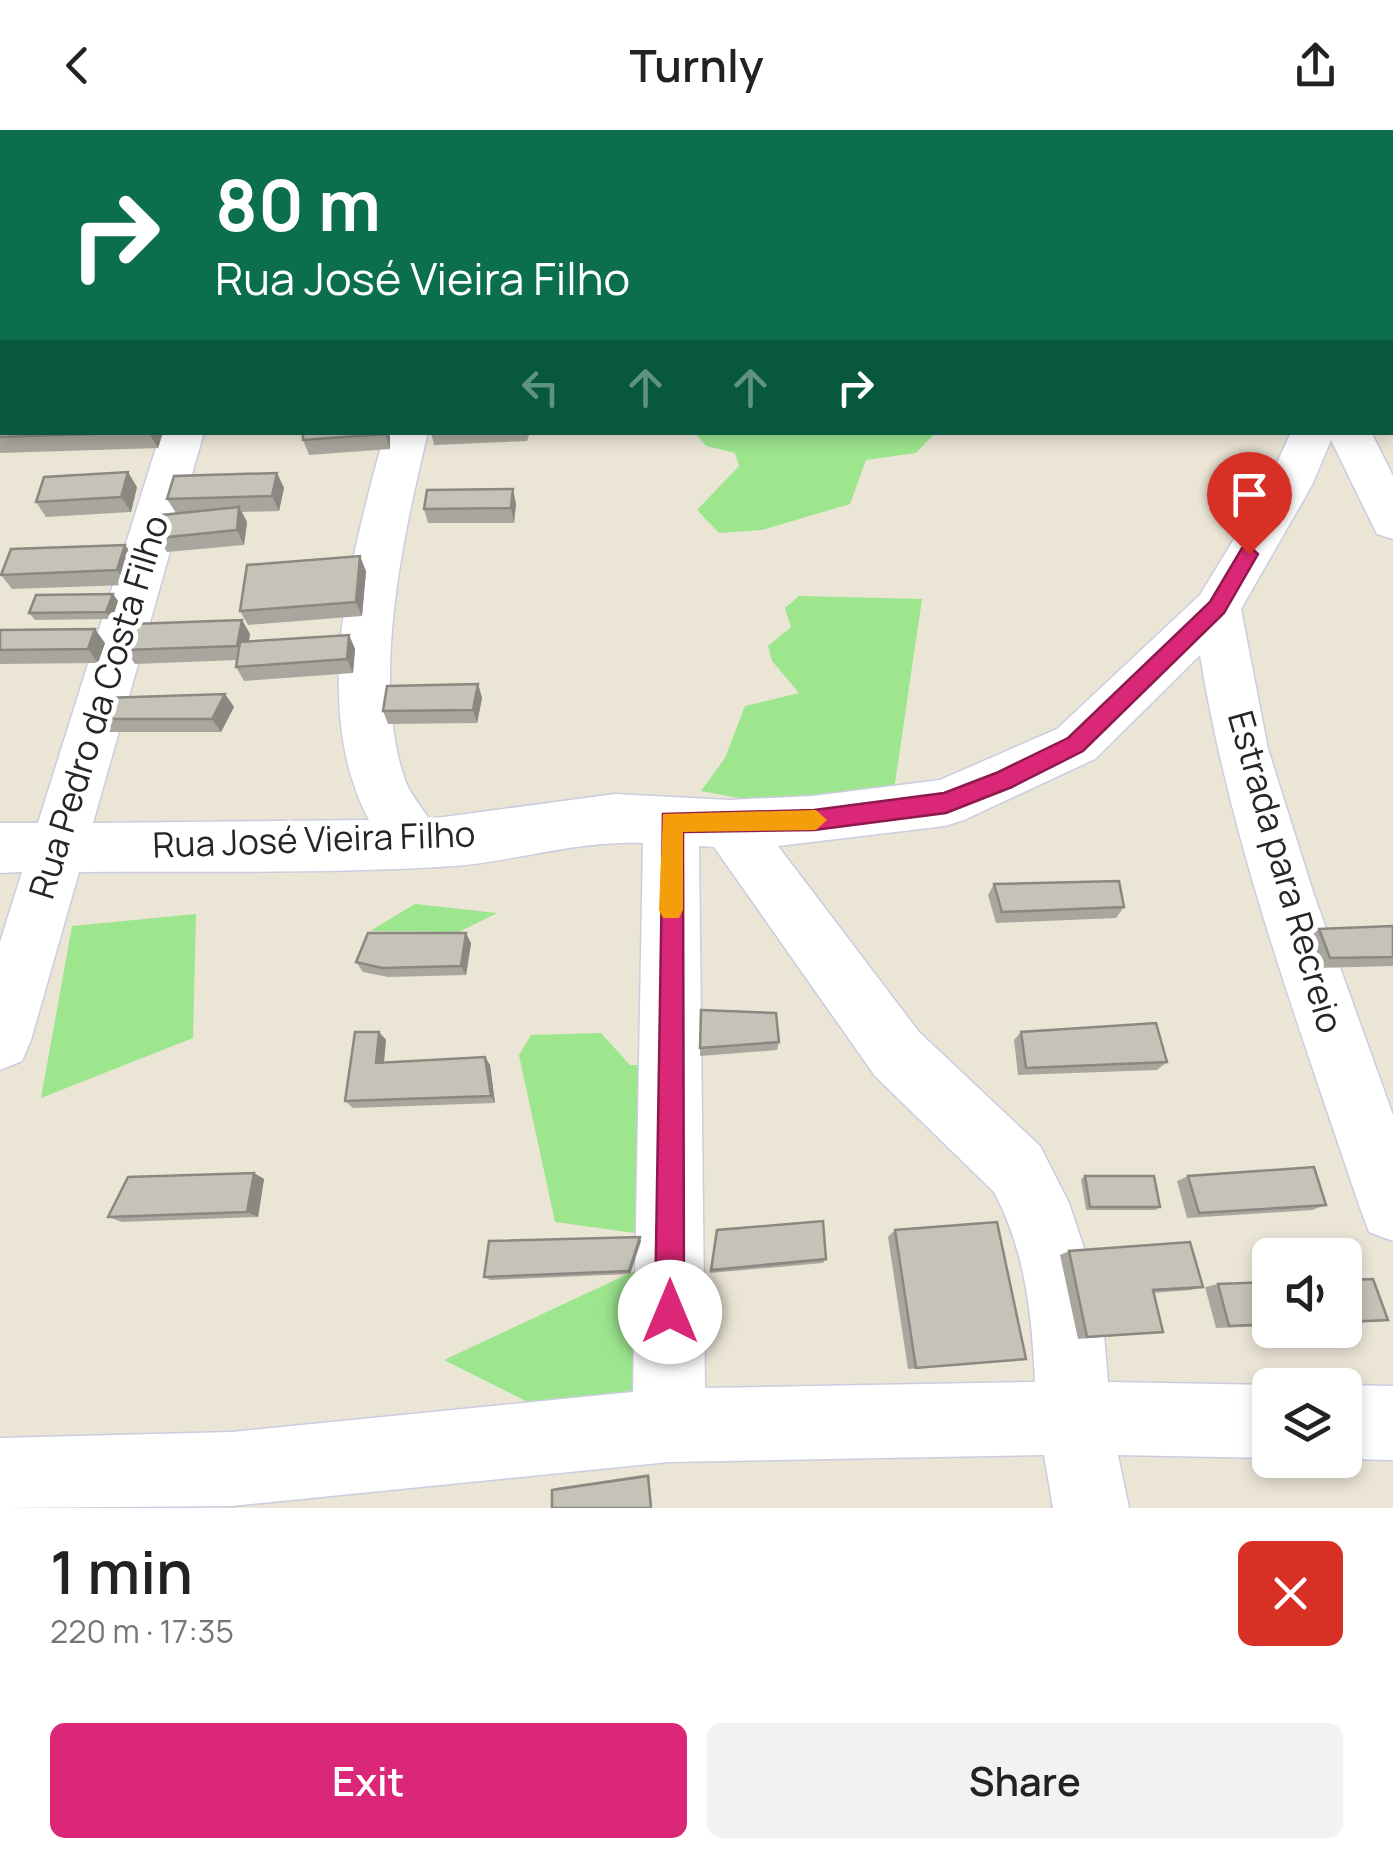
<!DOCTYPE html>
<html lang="en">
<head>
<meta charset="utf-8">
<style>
	:root { --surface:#fff; --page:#f2f2f2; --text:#222; --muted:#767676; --accent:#db2777 }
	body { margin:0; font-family:Manrope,sans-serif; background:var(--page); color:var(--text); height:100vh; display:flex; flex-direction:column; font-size:38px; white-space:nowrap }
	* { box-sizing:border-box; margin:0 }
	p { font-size:32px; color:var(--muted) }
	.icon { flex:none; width:55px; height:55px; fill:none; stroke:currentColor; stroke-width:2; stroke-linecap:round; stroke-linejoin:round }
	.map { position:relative; height:1378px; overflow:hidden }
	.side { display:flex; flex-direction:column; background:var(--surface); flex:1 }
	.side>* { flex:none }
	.hud { position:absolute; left:0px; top:0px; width:1395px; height:305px; box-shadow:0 5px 15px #0003; background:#0b6e4f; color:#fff; overflow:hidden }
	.buttons { position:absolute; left:1252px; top:1108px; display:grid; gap:20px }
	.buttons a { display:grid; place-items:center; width:110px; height:110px; border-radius:15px; background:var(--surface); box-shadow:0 5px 15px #0003; font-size:50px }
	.pin { position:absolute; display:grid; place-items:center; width:85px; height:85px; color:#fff; margin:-102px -42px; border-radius:50% 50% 50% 0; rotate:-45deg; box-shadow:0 0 10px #0007 }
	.pin .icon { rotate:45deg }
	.me { position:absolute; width:110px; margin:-55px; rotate:0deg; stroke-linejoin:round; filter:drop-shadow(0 0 8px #0008) }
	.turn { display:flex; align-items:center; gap:35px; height:210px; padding:0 50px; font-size:45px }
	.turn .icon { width:130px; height:130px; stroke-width:2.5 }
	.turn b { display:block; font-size:70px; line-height:85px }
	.lanes { display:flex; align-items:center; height:95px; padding:0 50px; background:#0003; justify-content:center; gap:50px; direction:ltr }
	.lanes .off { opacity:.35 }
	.round { display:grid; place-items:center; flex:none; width:105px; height:105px; border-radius:15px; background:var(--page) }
	.overview { display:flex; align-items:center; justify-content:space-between; height:170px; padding:0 50px }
	h1 { font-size:60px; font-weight:600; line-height:75px }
	.cta { display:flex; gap:20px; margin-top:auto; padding:20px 50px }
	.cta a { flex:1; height:115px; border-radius:15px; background:var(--accent); color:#fff; font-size:40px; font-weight:600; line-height:115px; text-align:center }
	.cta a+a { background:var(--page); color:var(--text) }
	header { display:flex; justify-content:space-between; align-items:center; height:130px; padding:0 50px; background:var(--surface); font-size:45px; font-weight:600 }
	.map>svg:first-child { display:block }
	.green { fill:#9de68e }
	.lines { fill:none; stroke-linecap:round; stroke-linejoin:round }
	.minor-casing { stroke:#cccce1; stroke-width:3 }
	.minor { fill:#fff; fill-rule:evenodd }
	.wall { fill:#a9a79d }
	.shaded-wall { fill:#8a8880 }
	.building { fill:#c5c2b7; stroke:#8a8880; stroke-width:2.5 }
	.route { fill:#db2777; stroke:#8e194d; stroke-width:2.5 }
	.slow { fill:#f59e0b }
	.labels { text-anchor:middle; stroke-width:10; stroke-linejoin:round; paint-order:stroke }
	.street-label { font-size:35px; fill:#262626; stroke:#fff }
</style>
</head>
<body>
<header><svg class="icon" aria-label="back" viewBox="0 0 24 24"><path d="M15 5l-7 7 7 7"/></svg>Turnly<svg class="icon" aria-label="share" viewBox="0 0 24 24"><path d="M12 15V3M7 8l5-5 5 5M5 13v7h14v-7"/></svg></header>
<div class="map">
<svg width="1393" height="1378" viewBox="0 0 1393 1378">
	<rect width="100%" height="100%" fill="#ebe5d6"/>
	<g class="green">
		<polygon points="695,303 935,303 916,323 866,330 850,374 762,400 719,403 697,380 739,336 735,323 706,316"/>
		<polygon points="799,466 922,469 893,667 795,678 701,661 725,628 745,576 799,563 772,531 768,516 791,497 785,478"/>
		<polygon points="415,774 497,783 459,802 370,801"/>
		<polygon points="196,784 193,908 41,968 72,796"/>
		<polygon points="601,903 630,935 666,935 664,1107 555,1092 519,925 531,905"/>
		<polygon points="643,1137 666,1259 564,1290 444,1230"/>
	</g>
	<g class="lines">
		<g class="minor-casing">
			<g id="minor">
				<polygon points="1297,0 1332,0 1333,2 1299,2"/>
				<rect x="0" y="102" width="2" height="22"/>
				<rect x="1392" y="104" width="1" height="23"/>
				<polygon points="2,186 2,216 0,217 0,187"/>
				<polygon points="1393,195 1393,222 1392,222 1392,195"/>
				<path d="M161,302H204L93,693L369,690C308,575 353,420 385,302H428C404,403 370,549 405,650C410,664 421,676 429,689L615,664L729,670L813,666L940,650L1057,599L1200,465L1268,353L1291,302H1371L1393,346V409L1377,404L1331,310L1312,355L1241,479L1268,619L1314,765L1393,985V1111L1369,1102L1360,1078C1299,896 1231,715 1200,525L1095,629L964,690L945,696L778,716L919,902L1040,1016L1069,1073L1101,1169L1108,1252L1272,1255L1270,1328L1118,1325L1129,1378H1053L1044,1325L669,1332L232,1376L0,1378V1308L232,1302L633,1262L643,713C578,710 518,731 454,736C329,744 204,741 79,742L31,910L22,931L0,940V812L22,742L0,743V693H38ZM699,716L714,717L875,946L994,1062C1026,1122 1032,1186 1035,1252L705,1258Z"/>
				<polygon points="1345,1255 1393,1256 1393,1330 1345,1329"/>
			</g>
		</g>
		<use href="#minor" class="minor"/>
	</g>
	<g class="wall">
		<polygon points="0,0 62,0 63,2 2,2 2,35 0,36"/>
		<polygon points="0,287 163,302 158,318 0,323"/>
		<polygon points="303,302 390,302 390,319 309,325 303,310"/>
		<polygon points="431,302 530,302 527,311 434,315"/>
		<polygon points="277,343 284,358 279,381 242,382 247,392 244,415 167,422 158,408 176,383 167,369"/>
		<polygon points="137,357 131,382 46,387 36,372"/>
		<polygon points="516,374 514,393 428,393 424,379"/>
		<polygon points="125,415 135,429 127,455 12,459 1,445"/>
		<polygon points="366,441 362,486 248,495 240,481"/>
		<polygon points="113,464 118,471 112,489 35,490 29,483"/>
		<polygon points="242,490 250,504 249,512 349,505 355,519 353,543 244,551 236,537 238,530 135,534 125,520"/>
		<polygon points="0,500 105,513 98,533 0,534"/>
		<polygon points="478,554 482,568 477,593 388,594 383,581"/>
		<polygon points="225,564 234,577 221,602 110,602 99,589"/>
		<polygon points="994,754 1124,777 1116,788 996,793 988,765"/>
		<polygon points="1393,796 1393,836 1317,838 1307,809 1319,799"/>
		<polygon points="471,813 466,845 388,847 363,842 356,832"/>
		<polygon points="701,880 779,912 777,920 700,926"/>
		<polygon points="379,902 386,910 384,932 485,927 490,935 495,973 353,978 345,971"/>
		<polygon points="1021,902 1167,932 1157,940 1018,945 1014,910"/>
		<polygon points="254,1043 264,1049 258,1087 122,1092 108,1087"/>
		<polygon points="1085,1046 1160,1077 1155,1080 1086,1080 1081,1049"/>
		<polygon points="1188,1046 1326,1075 1312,1080 1187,1088 1177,1051"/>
		<polygon points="717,1100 826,1129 823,1133 710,1143"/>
		<polygon points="895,1100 1026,1229 908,1239 888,1107"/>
		<polygon points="641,1111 630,1144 490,1150 484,1147"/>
		<polygon points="1069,1121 1203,1157 1191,1160 1153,1163 1163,1202 1078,1209 1060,1125"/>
		<polygon points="1345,1150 1388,1190 1345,1194"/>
		<polygon points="1270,1152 1270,1196 1216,1198 1205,1157 1218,1154"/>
		<polygon points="649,1344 652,1378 552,1360 555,1358"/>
	</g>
	<g class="shaded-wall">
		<polygon points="163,302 158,318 149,303"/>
		<polygon points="385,302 390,302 390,319 385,304"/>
		<polygon points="128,342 137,357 131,382 121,367"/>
		<polygon points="277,343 284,358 279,381 272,366"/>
		<polygon points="513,359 516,374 514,393 511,378"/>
		<polygon points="239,377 247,392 244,415 237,400"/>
		<polygon points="125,415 135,429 127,455 117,440"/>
		<polygon points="360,426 366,441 362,486 356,472"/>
		<polygon points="113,464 118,471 112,489 106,482"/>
		<polygon points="242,490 250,504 245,529 237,516"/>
		<polygon points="95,499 105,513 98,533 88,519"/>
		<polygon points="349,505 355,519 353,543 347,529"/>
		<polygon points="478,554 482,568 477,593 473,580"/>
		<polygon points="225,564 234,577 221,602 212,589"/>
		<polygon points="466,803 471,813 466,845 461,836"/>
		<polygon points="379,902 386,910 383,941 376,933"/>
		<polygon points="485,927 490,935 495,973 491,966"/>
		<polygon points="254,1043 264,1049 258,1087 247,1082"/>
		<polygon points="640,1107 641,1111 630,1144 629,1141"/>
	</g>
	<g class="building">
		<polygon points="0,0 58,0 57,2 2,2 2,20 0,20"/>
		<polygon points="0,287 2,287 2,302 150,302 0,307"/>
		<polygon points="303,302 385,302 385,304 303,310"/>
		<polygon points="128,342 121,367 36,372 44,347"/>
		<polygon points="277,343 272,366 167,369 174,346"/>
		<polygon points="513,359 511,378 424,379 427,360"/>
		<polygon points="239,377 237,400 158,408 162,385"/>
		<polygon points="125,415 117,440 1,445 11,419"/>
		<polygon points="360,426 356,472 240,481 247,435"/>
		<polygon points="113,464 106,482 29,483 36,465"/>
		<polygon points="242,490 237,516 125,520 133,494"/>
		<polygon points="95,499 88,519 0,520 0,500"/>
		<polygon points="349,505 347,529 236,537 240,512"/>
		<polygon points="478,554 473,580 383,581 387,556"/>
		<polygon points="225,564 212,589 99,589 104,568"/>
		<polygon points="1119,751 1124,777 1002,782 994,754"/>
		<polygon points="1393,796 1393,827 1330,828 1319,799"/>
		<polygon points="368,803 466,803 461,836 382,838 356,832"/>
		<polygon points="701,880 776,883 779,912 700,918"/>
		<polygon points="1156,893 1167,932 1026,938 1021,902"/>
		<polygon points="355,902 379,902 376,933 485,927 491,966 345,971"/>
		<polygon points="1314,1037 1326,1075 1199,1083 1188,1046"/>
		<polygon points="254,1043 247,1082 108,1087 128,1047"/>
		<polygon points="1085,1046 1154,1046 1160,1077 1090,1077"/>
		<polygon points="823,1091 826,1129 711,1140 717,1100"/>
		<polygon points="997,1092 1026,1229 916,1238 895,1100"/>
		<polygon points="640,1107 629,1141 484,1147 489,1111"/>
		<polygon points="1190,1112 1203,1157 1153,1160 1163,1202 1087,1207 1069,1121"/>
		<polygon points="1373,1149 1388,1190 1345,1192 1345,1150"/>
		<polygon points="1270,1152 1270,1194 1229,1196 1218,1154"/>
		<polygon points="648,1346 651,1378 552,1378 552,1360"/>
	</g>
	<polygon class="route" points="1249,416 1258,424 1224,483 1083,621 1012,657 946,683 814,700 683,702 684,1182 680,1193 670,1197 659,1193 655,1182 663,684 814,680 944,663 996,643 1068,608 1210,472 1242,418"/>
	<polygon class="slow" points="816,680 827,690 816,700 683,702 683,780 679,788 663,788 659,780 663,684"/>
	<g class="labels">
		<g class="street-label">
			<text transform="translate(99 577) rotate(-73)" y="12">Rua Pedro da Costa Filho</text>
			<text transform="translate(314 710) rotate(-2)" y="12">Rua José Vieira Filho</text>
			<text transform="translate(1285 742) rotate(74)" y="12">Estrada para Recreio</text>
		</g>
	</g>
</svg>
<div class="buttons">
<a><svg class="icon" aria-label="sound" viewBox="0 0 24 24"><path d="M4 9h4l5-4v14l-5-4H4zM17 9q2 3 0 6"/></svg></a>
<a><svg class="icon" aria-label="layers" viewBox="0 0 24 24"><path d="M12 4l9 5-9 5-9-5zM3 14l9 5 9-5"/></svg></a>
</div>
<div class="pin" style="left:1249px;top:424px;background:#d93025"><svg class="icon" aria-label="arrive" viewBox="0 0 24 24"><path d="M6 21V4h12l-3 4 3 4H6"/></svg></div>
<svg class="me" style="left:670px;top:1182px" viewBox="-20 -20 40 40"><circle r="19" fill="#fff"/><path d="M0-13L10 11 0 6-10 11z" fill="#db2777"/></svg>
<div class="hud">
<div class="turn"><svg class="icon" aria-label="right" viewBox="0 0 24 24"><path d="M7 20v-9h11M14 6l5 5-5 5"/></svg><div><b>80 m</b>Rua José Vieira Filho</div></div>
<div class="lanes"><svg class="icon off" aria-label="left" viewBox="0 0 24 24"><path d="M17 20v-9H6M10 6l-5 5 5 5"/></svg><svg class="icon off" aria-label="ahead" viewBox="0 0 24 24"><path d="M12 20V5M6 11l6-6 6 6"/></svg><svg class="icon off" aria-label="ahead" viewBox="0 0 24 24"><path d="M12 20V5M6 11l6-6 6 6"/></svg><svg class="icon" aria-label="right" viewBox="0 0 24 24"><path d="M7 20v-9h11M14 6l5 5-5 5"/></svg></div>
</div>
</div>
<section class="side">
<div class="overview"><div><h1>1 min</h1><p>220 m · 17:35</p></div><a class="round" style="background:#d93025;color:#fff"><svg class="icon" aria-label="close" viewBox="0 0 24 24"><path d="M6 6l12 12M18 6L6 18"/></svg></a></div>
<div class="cta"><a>Exit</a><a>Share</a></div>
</section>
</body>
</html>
